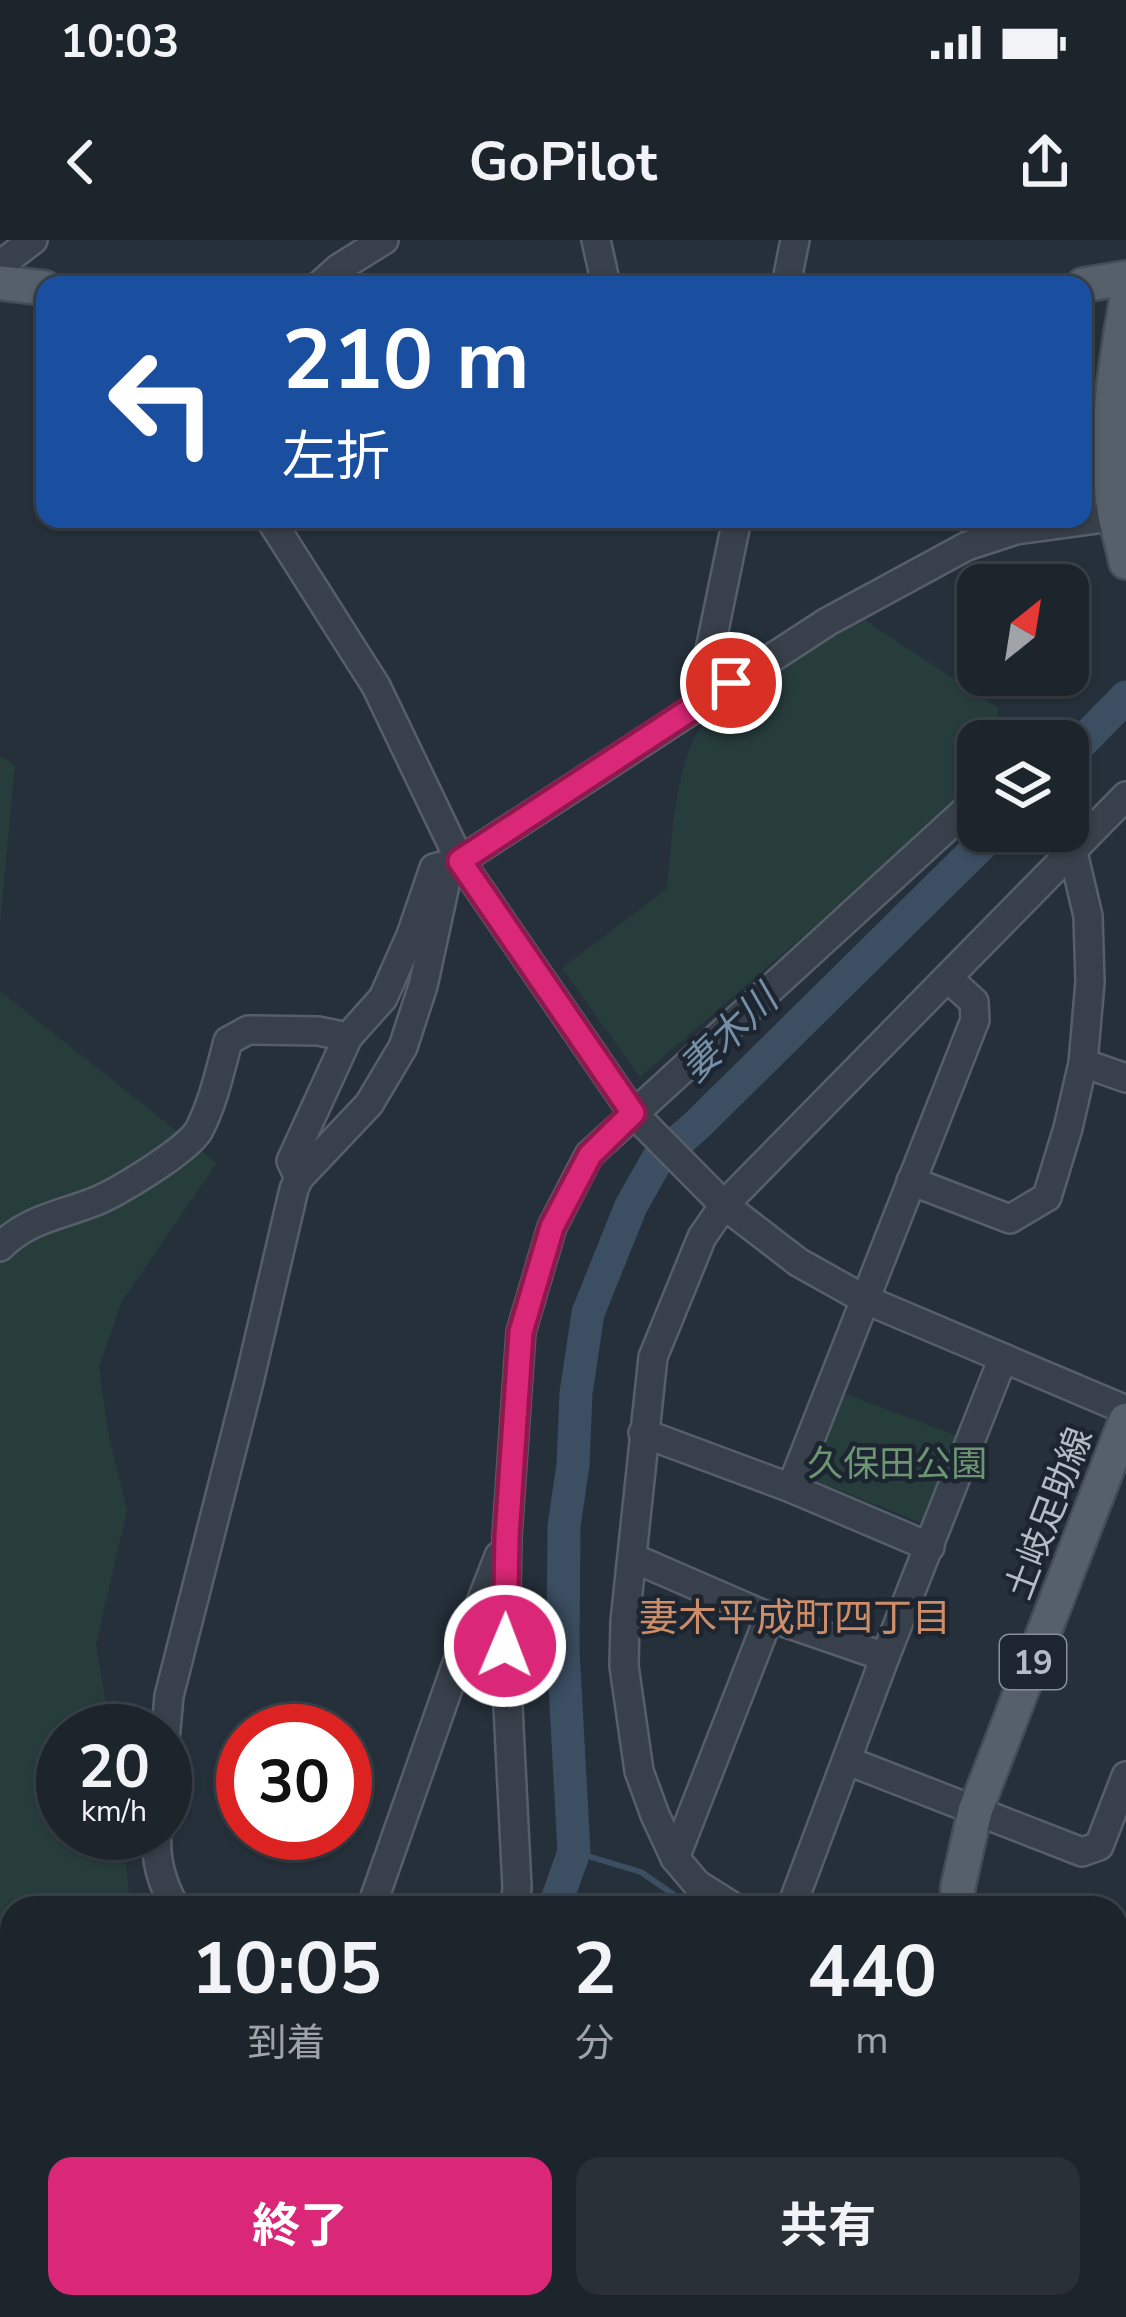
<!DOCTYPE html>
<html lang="ja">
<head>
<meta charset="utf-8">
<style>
	:root { --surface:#1c242c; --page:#293038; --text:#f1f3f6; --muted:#a0a4a9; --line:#3a4148; --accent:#db2777 }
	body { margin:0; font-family:"Nunito Sans","Noto Sans JP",sans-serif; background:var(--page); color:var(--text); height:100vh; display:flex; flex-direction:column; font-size:45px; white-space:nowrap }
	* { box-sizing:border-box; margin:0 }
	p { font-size:39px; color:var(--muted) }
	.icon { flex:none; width:66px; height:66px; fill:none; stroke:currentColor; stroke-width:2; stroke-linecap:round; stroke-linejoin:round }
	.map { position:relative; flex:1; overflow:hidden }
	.side { position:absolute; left:0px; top:1656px; width:1128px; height:423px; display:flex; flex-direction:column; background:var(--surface); border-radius:36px 36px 0 0; box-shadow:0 3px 9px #0004,0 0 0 3px var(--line) }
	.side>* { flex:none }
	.banner { position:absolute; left:36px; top:36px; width:1056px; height:252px; border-radius:24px; box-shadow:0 3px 9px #0004,0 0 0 3px var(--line); background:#1a4fa0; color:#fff; overflow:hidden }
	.needle { width:78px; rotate:30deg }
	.controls { position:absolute; left:957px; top:324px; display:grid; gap:24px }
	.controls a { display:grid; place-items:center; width:132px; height:132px; border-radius:24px; background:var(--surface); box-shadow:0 3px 9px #0004,0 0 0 3px var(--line); font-size:60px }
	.speed { position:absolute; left:36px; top:1464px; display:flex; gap:24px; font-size:60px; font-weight:700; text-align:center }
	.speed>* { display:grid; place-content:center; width:156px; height:156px; border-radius:50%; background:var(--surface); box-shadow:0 3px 9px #0004,0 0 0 3px var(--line); line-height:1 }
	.speed small { font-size:30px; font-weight:400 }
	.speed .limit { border:18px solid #d22; background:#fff; color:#111 }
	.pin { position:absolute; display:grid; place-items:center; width:102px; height:102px; color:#fff; margin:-51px; border:6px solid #fff; border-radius:50%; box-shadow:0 3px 12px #0007 }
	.me { position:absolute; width:132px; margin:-66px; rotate:1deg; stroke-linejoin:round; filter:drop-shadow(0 0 9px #0008) }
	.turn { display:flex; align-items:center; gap:42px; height:252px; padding:0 48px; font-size:54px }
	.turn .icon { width:156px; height:156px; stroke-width:2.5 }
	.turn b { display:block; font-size:84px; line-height:102px }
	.eta { display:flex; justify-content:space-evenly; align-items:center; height:204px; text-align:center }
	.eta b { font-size:72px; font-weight:700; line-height:84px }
	.action { display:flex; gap:24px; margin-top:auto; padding:24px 48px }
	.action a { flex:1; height:138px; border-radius:24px; background:var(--accent); color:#fff; font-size:48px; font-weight:700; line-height:138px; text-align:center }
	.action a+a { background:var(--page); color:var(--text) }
	.status { display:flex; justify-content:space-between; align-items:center; height:84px; padding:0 60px; background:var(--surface); direction:ltr }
	.status svg { height:33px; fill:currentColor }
	header { display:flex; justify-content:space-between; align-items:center; height:156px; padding:0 48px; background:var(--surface); font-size:54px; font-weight:700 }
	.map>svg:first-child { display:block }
	.green { fill:#273d3c }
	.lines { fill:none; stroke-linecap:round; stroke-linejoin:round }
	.stream { stroke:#3b4e62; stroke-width:6 }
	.river { stroke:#3b4e62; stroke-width:33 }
	.minor-casing { stroke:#565f69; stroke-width:32 }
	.major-casing { stroke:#444d57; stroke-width:38 }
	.minor { stroke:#38414b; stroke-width:27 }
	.major { stroke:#56606b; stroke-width:33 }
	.route-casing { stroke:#8e194d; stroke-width:30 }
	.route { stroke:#db2777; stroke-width:21 }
	.labels { text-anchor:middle; stroke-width:9; stroke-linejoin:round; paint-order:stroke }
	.shield { fill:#1d2630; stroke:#878f99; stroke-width:3 }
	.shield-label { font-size:33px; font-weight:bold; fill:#b4bcc6 }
	.park-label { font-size:36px; fill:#6c9673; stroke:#1d2630 }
	.street-label { font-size:36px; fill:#b4bcc6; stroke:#1d2630 }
	.water-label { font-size:39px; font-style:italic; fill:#768fa8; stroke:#1d2630 }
	.neighbourhood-label { font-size:39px; fill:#cd8d68; stroke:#1d2630 }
</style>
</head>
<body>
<div class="status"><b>10:03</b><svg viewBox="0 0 49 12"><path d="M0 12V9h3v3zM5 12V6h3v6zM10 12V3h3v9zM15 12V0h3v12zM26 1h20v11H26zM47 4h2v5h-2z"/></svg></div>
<header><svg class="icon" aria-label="back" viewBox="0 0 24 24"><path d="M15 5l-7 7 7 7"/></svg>GoPilot<svg class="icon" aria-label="share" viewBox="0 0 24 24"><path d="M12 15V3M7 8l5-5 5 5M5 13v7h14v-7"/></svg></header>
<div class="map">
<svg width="1126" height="2077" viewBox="0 0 1126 2077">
	<rect width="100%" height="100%" fill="#25303a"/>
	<g class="green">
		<path d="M862,378L998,468L999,501H978V545L640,837L562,728L667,649C672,599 673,550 692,503C713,454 815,405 862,378Z"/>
		<polygon points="0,516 15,525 0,683"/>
		<polygon points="0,751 217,923 122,1061 99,1127 108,1192 127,1270 96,1404 110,1491 63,1491 63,1593 123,1593 129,1653 119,1668 12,1668 12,1815 0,1821"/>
		<polygon points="835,1150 963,1198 929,1286 801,1235"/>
		<polygon points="436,2067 532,2067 530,2077 428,2077"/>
	</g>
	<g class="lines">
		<g class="stream">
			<polyline points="574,1612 641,1632 693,1668"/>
			<polyline points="783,2077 785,2067"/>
		</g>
		<g class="river">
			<polyline points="1068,516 1126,457"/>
			<polyline points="554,1668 574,1612 563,1409 564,1286 573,1225 576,1153 588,1073 631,966 657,920 697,885 995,591"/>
			<polyline points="345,2077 351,2067"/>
		</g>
		<g class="minor-casing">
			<g id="minor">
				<polyline points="596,0 606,45"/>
				<polyline points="0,33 8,19 33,0"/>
				<polyline points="320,45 339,28 384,0"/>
				<polyline points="786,45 795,0"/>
				<polyline points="270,279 376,446 460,621 633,873 724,965 798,1022 864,1059 1126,1170"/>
				<polyline points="699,463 737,279"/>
				<polyline points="1083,823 1126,838"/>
				<polyline points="299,938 369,864 403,807 423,746 445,645"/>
				<polyline points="911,941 1010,979 1047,957 1068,888 1083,823 1090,742 1088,676 1072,608"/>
				<path d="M0,1007C26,980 57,976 91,963C114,955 188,910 199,890C213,863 220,831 228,801L248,790L318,791L348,797"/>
				<polyline points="643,1193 791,1248 930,1307"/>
				<polyline points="791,1248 975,780 974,762 948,738"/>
				<polyline points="633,1318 769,1377 885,1417"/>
				<polyline points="165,1500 169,1456 249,1142 294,949 299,938 291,921 348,797 383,758 411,695 434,628 460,621 827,382 967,306 1016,290 1126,275"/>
				<polyline points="848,1521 1082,1612 1099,1606 1126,1536"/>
				<path d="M157,1593C155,1622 162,1642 175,1668"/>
				<polyline points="675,1618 769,1377"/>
				<polyline points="371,1668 456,1426 499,1316"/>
				<polyline points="515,1668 517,1647 505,1406 507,1296 521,1092 552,987 589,915 978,559"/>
				<polyline points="735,1668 697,1644 675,1618 655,1575 639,1531 624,1426 625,1381 653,1117 702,997 724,965 1126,556"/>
				<polyline points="791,1668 885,1417 1003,1118"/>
				<polyline points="1116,1870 1126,1847"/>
				<polyline points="69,2067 71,2077"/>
				<polyline points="226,2077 229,2067"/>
				<polyline points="304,2077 311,2067"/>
				<polyline points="417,2077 425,2067"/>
				<polyline points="758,2077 760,2067"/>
				<polyline points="805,2077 808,2067"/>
				<polyline points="1026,2077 1031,2067"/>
			</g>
		</g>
		<g class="major-casing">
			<g id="major">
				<polyline points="0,43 45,48"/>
				<polyline points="1083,45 1126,38"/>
				<path d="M1126,64C1114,132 1103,206 1115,275C1118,290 1123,306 1126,322"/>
				<polyline points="957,1668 958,1647 975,1571 1126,1180"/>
				<polyline points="1047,2067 1050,2077"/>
			</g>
		</g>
		<use href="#minor" class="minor"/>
		<use href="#major" class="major"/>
	</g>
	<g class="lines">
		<g class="route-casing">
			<polyline id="route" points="505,1406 507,1296 521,1092 552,987 590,915 633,873 460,621 731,443"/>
		</g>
		<use href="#route" class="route"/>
	</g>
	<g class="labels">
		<rect class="shield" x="1000" y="1395" width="66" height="54" rx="9"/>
		<g class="shield-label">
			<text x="1033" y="1434">19</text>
		</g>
		<g class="park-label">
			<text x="897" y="1236">久保田公園</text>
		</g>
		<g class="street-label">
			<text transform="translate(1048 1273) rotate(-69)" y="13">土岐足助線</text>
		</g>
		<g class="water-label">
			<text transform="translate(728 793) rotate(-44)" y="14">妻木川</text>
		</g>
		<g class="neighbourhood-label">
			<text x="795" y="1391">妻木平成町四丁目</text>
		</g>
	</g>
</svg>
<div class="controls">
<a><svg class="needle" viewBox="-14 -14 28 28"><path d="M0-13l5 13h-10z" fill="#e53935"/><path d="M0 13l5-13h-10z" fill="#a0a4a9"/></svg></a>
<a><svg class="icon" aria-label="layers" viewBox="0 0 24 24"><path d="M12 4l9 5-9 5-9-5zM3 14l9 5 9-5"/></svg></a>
</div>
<div class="speed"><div>20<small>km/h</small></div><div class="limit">30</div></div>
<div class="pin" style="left:731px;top:443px;background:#d93025"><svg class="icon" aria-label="arrive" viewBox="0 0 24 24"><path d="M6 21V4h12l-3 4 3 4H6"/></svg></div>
<svg class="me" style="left:505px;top:1406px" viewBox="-20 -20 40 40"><circle r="17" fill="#db2777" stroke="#fff" stroke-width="3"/><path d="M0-11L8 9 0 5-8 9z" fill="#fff"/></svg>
<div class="banner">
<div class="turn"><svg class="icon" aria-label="left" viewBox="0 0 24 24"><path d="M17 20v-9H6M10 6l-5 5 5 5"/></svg><div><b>210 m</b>左折</div></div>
</div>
<section class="side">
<div class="eta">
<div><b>10:05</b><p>到着</p></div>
<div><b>2</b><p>分</p></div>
<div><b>440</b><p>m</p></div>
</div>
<div class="action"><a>終了</a><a>共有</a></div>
</section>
</div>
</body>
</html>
